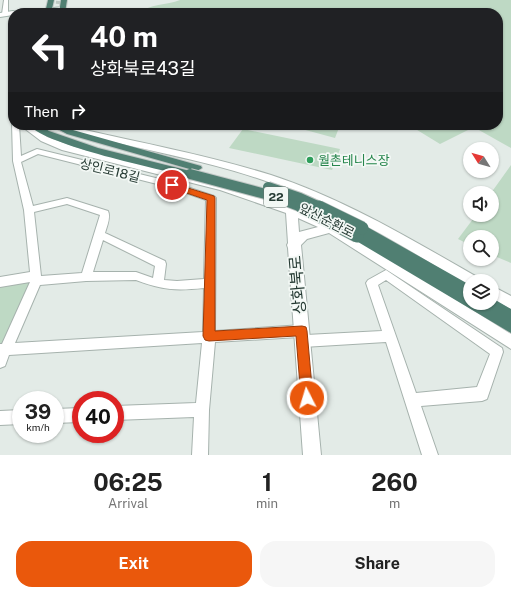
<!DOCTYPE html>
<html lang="en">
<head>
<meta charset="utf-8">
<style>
	:root { --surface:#fff; --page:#f6f6f6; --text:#222; --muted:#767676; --accent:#ea580c }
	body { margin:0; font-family:"Public Sans","Noto Sans KR",sans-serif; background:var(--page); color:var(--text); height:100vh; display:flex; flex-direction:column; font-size:15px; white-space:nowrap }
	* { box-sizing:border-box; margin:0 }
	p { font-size:13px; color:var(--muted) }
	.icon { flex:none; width:22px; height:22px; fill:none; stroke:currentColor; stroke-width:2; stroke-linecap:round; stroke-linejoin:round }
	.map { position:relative; height:455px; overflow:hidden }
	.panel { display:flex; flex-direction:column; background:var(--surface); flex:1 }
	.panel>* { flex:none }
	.guide { position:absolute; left:8px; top:8px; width:495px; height:122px; border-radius:16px; box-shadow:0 1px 3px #0004; background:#202124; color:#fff; overflow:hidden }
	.needle { width:26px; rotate:307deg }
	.controls { position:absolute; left:463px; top:142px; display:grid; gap:8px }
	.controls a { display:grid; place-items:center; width:36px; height:36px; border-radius:50%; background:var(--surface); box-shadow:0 1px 3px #0004; font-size:20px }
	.speed { position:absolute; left:12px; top:391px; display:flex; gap:8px; font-size:20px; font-weight:700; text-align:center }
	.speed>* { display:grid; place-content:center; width:52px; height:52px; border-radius:50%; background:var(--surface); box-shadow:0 1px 3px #0004; line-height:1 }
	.speed small { font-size:10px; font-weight:400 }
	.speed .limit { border:6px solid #d22; background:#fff; color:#111 }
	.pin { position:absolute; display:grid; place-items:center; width:34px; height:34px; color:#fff; margin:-17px; border:2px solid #fff; border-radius:50%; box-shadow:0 1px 4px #0007 }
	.me { position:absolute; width:44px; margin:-22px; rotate:355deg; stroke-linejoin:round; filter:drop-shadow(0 0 3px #0008) }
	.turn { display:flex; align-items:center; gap:14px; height:84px; padding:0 16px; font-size:18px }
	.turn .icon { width:52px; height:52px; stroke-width:2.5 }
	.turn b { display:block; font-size:28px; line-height:34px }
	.then { display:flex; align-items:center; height:38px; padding:0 16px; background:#0003; gap:8px; font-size:15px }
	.eta { display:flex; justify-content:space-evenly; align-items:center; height:68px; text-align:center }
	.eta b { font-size:24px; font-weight:700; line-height:28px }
	.action { display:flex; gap:8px; margin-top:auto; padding:8px 16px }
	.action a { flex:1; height:46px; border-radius:16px; background:var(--accent); color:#fff; font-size:16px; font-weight:700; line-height:46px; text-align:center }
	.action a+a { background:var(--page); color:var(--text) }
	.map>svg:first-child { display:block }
	.green { fill:#bed9c4 }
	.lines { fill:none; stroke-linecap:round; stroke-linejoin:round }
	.trunk-tunnel { stroke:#bdc8c3; stroke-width:6; stroke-dasharray:6 3; stroke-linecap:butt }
	.minor-casing { stroke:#a6b2ad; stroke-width:2 }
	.tertiary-casing { stroke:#a6b2ad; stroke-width:2 }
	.secondary-casing { stroke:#a3b5ae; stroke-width:2 }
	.trunk-casing { stroke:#c2c8c6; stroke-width:2 }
	.minor { fill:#fff; fill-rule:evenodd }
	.tertiary { fill:#fff; fill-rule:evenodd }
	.secondary { fill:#fff; fill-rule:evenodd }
	.trunk { fill:#507f72; fill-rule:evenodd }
	.trunk-bridge-far1-casing { stroke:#c2c8c6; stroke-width:12; stroke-linecap:butt }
	.trunk-bridge-casing { stroke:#c2c8c6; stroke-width:14; stroke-linecap:butt }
	.trunk-bridge-far1 { stroke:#507f72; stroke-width:10 }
	.trunk-bridge { stroke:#507f72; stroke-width:13 }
	.route { fill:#ea580c; stroke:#983908 }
	.leisure-dot { fill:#2e9e5b; stroke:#f3f8f5; stroke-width:1.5 }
	.labels { text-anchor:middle; stroke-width:3.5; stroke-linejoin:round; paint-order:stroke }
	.shield { fill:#f3f8f5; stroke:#63736d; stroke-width:1 }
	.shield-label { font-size:12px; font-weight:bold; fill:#253a33 }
	.leisure-label { font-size:13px; fill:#27864d; stroke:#f3f8f5; text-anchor:start }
	.street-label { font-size:13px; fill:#253a33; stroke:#f3f8f5 }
	.near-street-label { font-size:16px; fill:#253a33; stroke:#f3f8f5 }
</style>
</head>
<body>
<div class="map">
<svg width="511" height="455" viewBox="0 0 511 455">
	<rect width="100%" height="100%" fill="#e3ebe7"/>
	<g class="green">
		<path d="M180,0H511V148L470,125H498V13H139C149,4 167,5 180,0Z"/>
		<polygon points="287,125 340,125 335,138"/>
		<polygon points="409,125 462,125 470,129 440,144"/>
		<polygon points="243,129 340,149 332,170 229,148"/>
		<polygon points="511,165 511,263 492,255 492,237 470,237 470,245 458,239 476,215 492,215 491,193"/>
		<polygon points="36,275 0,350 0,282"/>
	</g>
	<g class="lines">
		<polyline class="trunk-tunnel" points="58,13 59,1"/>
		<g class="minor-casing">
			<g id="minor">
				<polygon points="4,0 8,0 8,14 5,16 2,14"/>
				<path d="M12,123L13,125H19L21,156L37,149L172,182L214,196L216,198L215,331L302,325L306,327L308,331L306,335L382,331L366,283L368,280L386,270L502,348L503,352L487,399L482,401L421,406L438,455H422L386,342L303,347L299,345L297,341L299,337L215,342L209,410L208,455H192L194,417L115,420V406L196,403L202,343L9,355L5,366L0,368V344H2L30,282L0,287V277L30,272L24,210L13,161ZM38,154L169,187L206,200L204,279L177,281L164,280L166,264L165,261L105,233C107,226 111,217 108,211L67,198L33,206L21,162ZM67,204L100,215L82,273L41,276L34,212ZM103,240L155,266L153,278L136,272H93ZM136,280C163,290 175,291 204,288L203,332L15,343L40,285L86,281ZM386,280L490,354L477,387L416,393L378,285Z"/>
				<polygon points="81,408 81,422 55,423 55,409"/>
				<polygon points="21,410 21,424 0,425 0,411"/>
			</g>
		</g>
		<g class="tertiary-casing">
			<g id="tertiary">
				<path d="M20,125H31L47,137L81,149L223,184L285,204L287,200H295L297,208L347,232L511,334V349L329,233L307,239L301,245L321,455H303L288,248L287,245L288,243L286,213L220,190L62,150L41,141ZM298,218L318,227L299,232Z"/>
				<path d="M59,125H72L85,130C147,144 210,156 271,175C344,199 411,239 477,277L479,281H470V286L467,285C402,245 336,205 263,180C204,160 140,149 79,134Z"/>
				<polygon points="492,286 511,296 511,309 492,299"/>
			</g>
		</g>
		<g class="secondary-casing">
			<polygon id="secondary" points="63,7 65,8 65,10 38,13 13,13 13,15 0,17 0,13 13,11 16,12"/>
		</g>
		<g class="trunk-casing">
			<g id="trunk">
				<polygon points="48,0 54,0 51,13 45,13"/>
				<polygon points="61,0 67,0 65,13 59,13"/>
				<path d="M29,125H40L49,131L98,148L194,172L195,174L190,177C159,169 47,146 29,125Z"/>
				<polygon points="50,125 62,125 73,130 201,166 202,168 197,171 193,170 67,134"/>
				<polygon points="362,224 470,285 470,303 492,303 492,298 511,309 511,333 353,239 351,236 353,233 360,232 356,228 358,225"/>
			</g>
		</g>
		<use href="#minor" class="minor"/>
		<use href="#tertiary" class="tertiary"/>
		<use href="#secondary" class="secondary"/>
		<use href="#trunk" class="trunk"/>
		<g class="trunk-bridge-far1-casing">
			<g id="trunk-bridge-far1">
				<polyline points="190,174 273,196 304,208"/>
				<polyline points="268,187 300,198 322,208"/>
			</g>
		</g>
		<g class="trunk-bridge-casing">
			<g id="trunk-bridge">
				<polyline points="302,207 357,236"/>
				<polyline points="319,207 362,228"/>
			</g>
		</g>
		<use href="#trunk-bridge-far1" class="trunk-bridge-far1"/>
		<use href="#trunk-bridge" class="trunk-bridge"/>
	</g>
	<polygon class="route" points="172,183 214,196 215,198 215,331 302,326 306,327 307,331 313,398 312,403 307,404 303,403 301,398 296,336 209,341 205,340 203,336 207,200 169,187 167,185"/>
	<circle class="leisure-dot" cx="310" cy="160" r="4"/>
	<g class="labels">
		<rect class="shield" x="264" y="187" width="24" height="20" rx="3"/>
		<g class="shield-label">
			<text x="276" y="201">22</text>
		</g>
		<g class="leisure-label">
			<text x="318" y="165">월촌테니스장</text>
		</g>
		<g class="street-label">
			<text transform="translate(110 170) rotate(14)" y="5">상인로18길</text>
			<text transform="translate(327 220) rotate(27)" y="5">앞산순환로</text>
		</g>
		<g class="near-street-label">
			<text transform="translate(297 285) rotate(-95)" y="6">상화북로</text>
		</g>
	</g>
</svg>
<div class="controls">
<a><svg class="needle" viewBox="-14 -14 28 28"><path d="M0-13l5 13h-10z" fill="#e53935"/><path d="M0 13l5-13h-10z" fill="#767676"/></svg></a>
<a><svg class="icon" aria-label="sound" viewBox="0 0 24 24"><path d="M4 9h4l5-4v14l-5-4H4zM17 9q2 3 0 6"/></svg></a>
<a><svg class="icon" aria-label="search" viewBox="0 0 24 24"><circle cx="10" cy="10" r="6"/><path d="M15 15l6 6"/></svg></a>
<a><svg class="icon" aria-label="layers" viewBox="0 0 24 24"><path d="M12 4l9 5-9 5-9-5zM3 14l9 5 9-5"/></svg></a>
</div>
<div class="speed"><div>39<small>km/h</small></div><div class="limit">40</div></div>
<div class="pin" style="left:172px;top:185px;background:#d93025"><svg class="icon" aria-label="arrive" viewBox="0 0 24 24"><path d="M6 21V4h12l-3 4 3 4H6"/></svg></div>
<svg class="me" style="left:307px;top:398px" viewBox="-20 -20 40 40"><circle r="17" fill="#ea580c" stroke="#fff" stroke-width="3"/><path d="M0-11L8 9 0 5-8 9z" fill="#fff"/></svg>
<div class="guide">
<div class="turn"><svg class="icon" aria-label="left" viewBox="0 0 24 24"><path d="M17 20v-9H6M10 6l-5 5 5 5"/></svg><div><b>40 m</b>상화북로43길</div></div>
<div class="then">Then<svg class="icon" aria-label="right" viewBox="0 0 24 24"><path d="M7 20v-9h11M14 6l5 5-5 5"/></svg></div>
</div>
</div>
<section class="panel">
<div class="eta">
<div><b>06:25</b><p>Arrival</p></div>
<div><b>1</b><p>min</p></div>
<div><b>260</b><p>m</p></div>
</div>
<div class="action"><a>Exit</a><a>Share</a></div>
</section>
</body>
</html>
